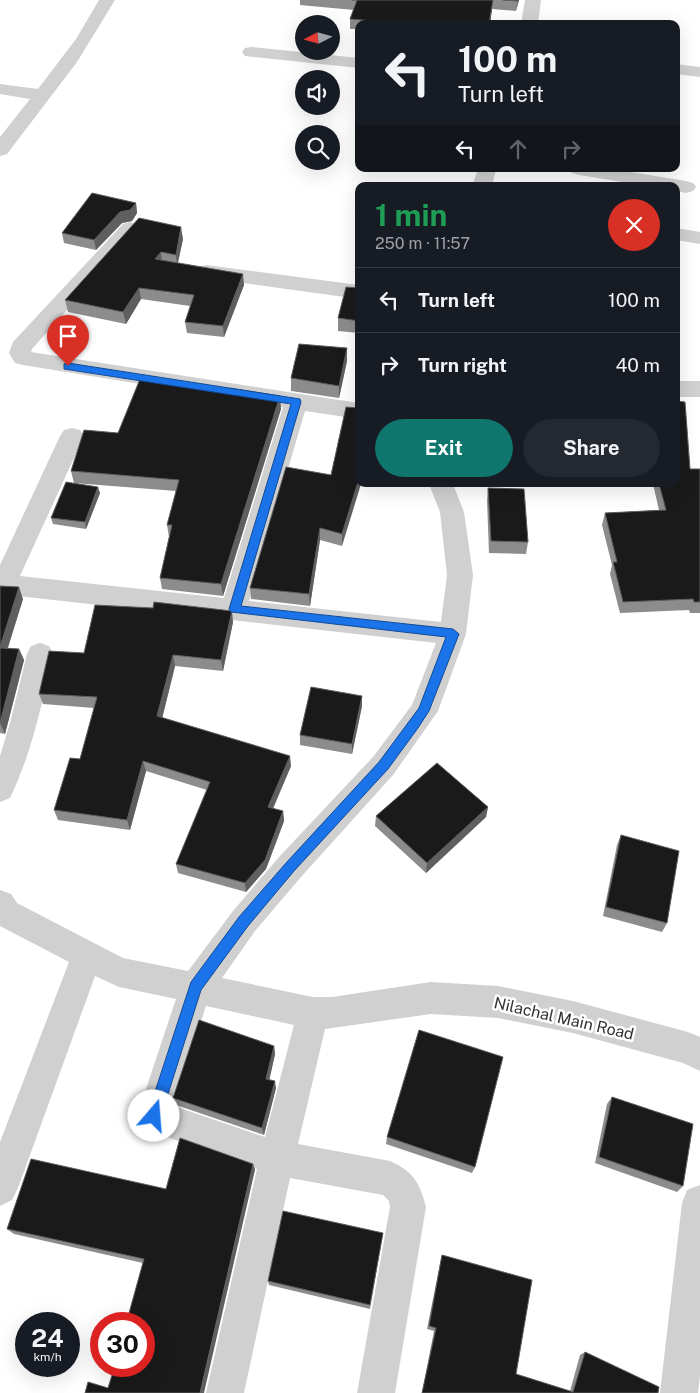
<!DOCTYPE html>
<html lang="en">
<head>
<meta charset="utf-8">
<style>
	:root { --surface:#171b24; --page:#242831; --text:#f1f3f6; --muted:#9ea1a6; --line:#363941; --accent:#0f766e }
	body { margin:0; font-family:"Public Sans",sans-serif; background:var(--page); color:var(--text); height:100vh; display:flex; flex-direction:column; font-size:19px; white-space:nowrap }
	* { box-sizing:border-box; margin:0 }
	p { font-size:16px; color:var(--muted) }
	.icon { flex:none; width:28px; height:28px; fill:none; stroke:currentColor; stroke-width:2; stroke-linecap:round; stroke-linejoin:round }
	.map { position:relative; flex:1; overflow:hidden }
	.panel { position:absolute; left:355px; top:182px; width:325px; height:305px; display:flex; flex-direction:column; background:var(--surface); border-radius:10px; box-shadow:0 5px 20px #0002 }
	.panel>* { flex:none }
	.guide { position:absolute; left:355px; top:20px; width:325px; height:152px; border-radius:10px; box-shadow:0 5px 20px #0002; background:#171b24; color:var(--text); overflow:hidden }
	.needle { width:32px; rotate:264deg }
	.fabs { position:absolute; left:295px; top:15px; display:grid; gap:10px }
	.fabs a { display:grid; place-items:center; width:45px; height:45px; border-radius:50%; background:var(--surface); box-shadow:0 5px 20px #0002; font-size:25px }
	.speed { position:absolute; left:15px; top:1312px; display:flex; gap:10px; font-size:25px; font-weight:700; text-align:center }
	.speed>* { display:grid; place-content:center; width:65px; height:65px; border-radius:50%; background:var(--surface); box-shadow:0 5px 20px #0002; line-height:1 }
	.speed small { font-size:12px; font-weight:400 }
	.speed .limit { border:8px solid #d22; background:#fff; color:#111 }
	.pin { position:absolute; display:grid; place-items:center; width:42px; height:42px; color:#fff; margin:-51px -21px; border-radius:50% 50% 50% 0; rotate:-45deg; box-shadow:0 0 5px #0007 }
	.pin .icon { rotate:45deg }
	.me { position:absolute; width:55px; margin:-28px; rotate:18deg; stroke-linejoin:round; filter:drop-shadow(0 0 4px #0008) }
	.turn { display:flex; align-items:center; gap:18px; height:105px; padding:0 20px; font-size:22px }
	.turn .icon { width:65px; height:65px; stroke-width:2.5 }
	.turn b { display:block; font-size:35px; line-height:42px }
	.lanes { display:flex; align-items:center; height:48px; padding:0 20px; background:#0003; justify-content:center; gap:25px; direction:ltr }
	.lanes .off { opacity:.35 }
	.round { display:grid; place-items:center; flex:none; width:52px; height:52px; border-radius:26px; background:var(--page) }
	.overview { display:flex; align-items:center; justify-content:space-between; height:85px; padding:0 20px }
	h1 { font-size:30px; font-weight:700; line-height:38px; color:#1e9e55 }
	.primary-button { display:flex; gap:10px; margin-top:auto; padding:10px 20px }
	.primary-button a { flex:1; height:58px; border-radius:30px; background:var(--accent); color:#fff; font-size:20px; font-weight:700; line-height:58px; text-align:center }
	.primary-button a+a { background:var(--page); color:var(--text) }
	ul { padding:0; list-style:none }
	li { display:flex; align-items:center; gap:15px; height:65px; padding:0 20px; border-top:1px solid var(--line) }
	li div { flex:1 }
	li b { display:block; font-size:19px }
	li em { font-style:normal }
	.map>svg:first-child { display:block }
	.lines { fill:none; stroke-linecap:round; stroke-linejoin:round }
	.minor { fill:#d0d0d0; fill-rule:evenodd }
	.wall { fill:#8c8c8c }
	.shaded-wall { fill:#5f5f5f }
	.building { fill:#1a1a1a; stroke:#5f5f5f }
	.route { fill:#1a73e8; stroke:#114b97 }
	.labels { text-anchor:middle; stroke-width:5; stroke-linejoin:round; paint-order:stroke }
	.street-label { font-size:16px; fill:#333; stroke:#fff }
</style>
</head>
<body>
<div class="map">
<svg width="700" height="1393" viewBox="0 0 700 1393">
	<rect width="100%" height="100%" fill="#fff"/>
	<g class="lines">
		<g class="minor">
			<polygon points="99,0 115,0 77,62 7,154 0,156 0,137 30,99 0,94 0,84 38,89 76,39"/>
			<polygon points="525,0 541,0 538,24 521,24"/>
			<polygon points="251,47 359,58 359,68 245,56 242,52 245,48"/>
			<polygon points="676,64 700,67 700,77 676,74"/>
			<polygon points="478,169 496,169 492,186 472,186"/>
			<polygon points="569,169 612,169 686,181 693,183 696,187 693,191 686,193 676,191 676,186 647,186 579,175 572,173"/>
			<path d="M130,222L137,224L140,228L137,232L32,349L31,352L359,403V419L305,411L249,601L441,622L447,575L440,512L429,484H453L464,512L473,575L466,634L438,711L393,775L301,877L255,931L222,978L313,997H332L431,982L498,986L573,1001L688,1032L700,1037V1071L683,1063L573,1033L498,1018L431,1014L325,1029L298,1144L390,1161C413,1171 420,1183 426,1207L395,1393H357L390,1207L389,1201L383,1195L290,1178L244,1393H206L257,1169L142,1128L137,1116L176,999L119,987L95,976L18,1188L12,1200L0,1206V1142L69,962L0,926V890L11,894L17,903L123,958L188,971L233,911L279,857L373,757L412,705L436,643L0,594V565L60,436L64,430L72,428L80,430L84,436L20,576L224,598L283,407L23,365L15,363L9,353L13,342L123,224ZM206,1006L294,1025L265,1137L174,1106Z"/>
			<polygon points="676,228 700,232 700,244 676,240"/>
			<polygon points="206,265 359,285 359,299 199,277 196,272 199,267"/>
			<rect x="676" y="381" width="24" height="16"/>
			<path d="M40,643L49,646L53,654C42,704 32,752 10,798L0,802V756L10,723L27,654L31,646Z"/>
			<polygon points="700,1185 700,1375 698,1393 660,1393 682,1203 687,1190"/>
		</g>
	</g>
	<g class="wall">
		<polygon points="300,0 519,0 516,11 492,9 490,24 359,24 359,29 350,29 350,19 354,10 300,5"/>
		<polygon points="136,203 137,213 132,221 122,223 96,250 64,243 62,233"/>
		<polygon points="183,239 178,263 244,285 224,337 187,333 185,322 190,306 141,299 126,324 68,312 65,300"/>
		<polygon points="359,288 359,333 338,331 338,318"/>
		<polygon points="347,348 347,361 339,398 291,391 291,378"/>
		<polygon points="346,407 342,546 320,540 310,606 251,599 250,588 331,475"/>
		<polygon points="281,409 223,596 162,589 160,578 169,537 167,525 176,491 74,483 71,471 118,433"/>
		<polygon points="690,469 700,469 700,613 690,613 689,610 620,613 610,574 612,565 602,525 605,513 659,510 653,484 676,484"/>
		<polygon points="488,488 528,542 526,554 489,553 487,500"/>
		<polygon points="100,493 86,529 53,524 51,518"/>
		<polygon points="0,586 23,599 8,648 19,649 24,660 5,734 0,733"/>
		<polygon points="233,622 223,671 175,666 162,718 291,766 273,809 283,811 284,821 266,869 246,892 178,873 176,864 207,790 146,771 130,830 58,820 54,810 80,759 94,708 43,704 39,694 84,653"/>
		<polygon points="362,696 362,706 352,754 300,745 300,735"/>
		<polygon points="488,807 486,817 426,873 375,826 376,816"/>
		<polygon points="621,835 667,923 662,932 603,916 617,845"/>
		<polygon points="274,1046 275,1054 269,1080 276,1088 264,1135 176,1105 173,1098"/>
		<polygon points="612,1097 683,1186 677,1192 595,1163 607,1104"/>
		<polygon points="387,1137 475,1167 472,1173 386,1144"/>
		<polygon points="253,1164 255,1170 108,1388 143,1263 14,1234 7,1229 166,1189"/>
		<polygon points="383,1233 370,1309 269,1285 268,1281"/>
		<polygon points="442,1255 516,1374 570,1391 580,1355 585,1352 658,1393 422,1393 434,1331 427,1329 441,1259"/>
	</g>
	<g class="shaded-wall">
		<polygon points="493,0 490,24 489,24"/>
		<polygon points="518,0 519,0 516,11"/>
		<polygon points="136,203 137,213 132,221 122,223 96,250 94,240 120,212"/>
		<polygon points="181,227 183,239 177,266 176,255"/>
		<polygon points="161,252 162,263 155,259"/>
		<polygon points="243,274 244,285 224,337 223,326"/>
		<polygon points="139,288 141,299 126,324 123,312"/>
		<polygon points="347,348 347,361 339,398 339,386"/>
		<polygon points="280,396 281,409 223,596 221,584"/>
		<polygon points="359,479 359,484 361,484 342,546 342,534"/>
		<polygon points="98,487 100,493 86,529 85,522"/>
		<polygon points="320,528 320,540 310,606 309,594"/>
		<polygon points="19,587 23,599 4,659 0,648"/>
		<polygon points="232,611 233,622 223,671 221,660"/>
		<polygon points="19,649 24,660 5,734 0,723"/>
		<polygon points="173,655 175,666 160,727 157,716"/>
		<polygon points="362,696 362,706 352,754 352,744"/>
		<polygon points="290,756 291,766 269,817 268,807"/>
		<polygon points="143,761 146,771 130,830 127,820"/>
		<polygon points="488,807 486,817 426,873 427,863"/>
		<polygon points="283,811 284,821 266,869 246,892 245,883"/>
		<polygon points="274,1046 275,1054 268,1086 266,1079"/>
		<polygon points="275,1081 276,1088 264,1135 262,1128"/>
		<polygon points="253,1164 255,1170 204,1393 200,1393"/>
	</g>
	<g class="building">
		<polygon points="352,0 493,0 489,24 459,24 422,21 421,24 408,24 350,19 357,0"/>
		<polygon points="503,0 518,0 518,1"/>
		<polygon points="92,193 136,203 130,210 120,212 94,240 62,233"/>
		<polygon points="139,218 181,227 176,255 161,252 155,259 243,274 223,326 185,322 194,295 139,288 123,312 65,300"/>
		<polygon points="346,287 359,288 359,321 338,318"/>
		<polygon points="299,344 347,348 339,386 291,378"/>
		<polygon points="140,379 229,391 229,388 280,396 221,584 160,578 172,525 167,525 179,480 71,471 84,430 118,433"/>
		<polygon points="676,401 685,402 690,469 700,469 700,602 694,602 693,599 623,602 613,562 617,562 605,513 666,510 659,484 676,484"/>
		<polygon points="346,407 359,408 359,479 342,534 320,528 309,594 250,588 286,467 331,475"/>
		<polygon points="66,482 98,487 85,522 51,518"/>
		<polygon points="488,488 524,489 528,542 491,541"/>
		<polygon points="0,586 19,587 0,647"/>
		<polygon points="154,602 232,611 221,660 173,655 157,716 290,756 268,807 283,811 265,860 245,883 176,864 210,782 143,761 127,820 54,810 70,758 80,759 97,697 39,694 49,651 84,653 95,605 153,608"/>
		<polygon points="0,648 19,649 0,723"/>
		<polygon points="311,687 362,696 352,744 300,735"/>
		<polygon points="437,763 488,807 427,863 376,816"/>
		<polygon points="621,835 679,851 667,923 606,907"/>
		<polygon points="199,1020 274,1046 266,1079 275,1081 262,1128 173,1098"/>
		<polygon points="419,1030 503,1057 475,1167 387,1137"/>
		<polygon points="612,1097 693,1124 683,1186 599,1157"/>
		<polygon points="180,1138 253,1164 200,1393 85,1393 88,1382 108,1388 115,1366 144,1366 144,1324 126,1324 144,1259 7,1229 31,1159 166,1189"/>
		<polygon points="283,1211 383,1233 370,1305 268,1281"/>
		<polygon points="442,1255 532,1280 516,1374 573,1392 585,1352 659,1387 658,1393 422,1393 436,1328 429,1326"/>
	</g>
	<polygon class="route" points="68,363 300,399 301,402 241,606 453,629 459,634 429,711 418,728 388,769 294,871 248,926 201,990 161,1116 159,1121 154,1123 149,1121 147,1116 191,982 239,917 286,863 379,762 419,708 446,637 231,612 229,609 291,404 64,369 64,364"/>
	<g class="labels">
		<g class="street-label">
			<text transform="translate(564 1018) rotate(13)" y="6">Nilachal Main Road</text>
		</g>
	</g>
</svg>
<div class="fabs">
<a><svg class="needle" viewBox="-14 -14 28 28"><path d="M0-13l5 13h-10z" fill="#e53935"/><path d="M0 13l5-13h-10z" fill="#9ea1a6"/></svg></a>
<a><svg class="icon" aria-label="sound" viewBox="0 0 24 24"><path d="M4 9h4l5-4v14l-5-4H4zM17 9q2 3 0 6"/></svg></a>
<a><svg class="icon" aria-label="search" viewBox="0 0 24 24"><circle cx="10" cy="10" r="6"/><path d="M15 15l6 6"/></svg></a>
</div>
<div class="speed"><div>24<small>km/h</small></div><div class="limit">30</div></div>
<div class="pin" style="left:68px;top:366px;background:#d93025"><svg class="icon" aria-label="arrive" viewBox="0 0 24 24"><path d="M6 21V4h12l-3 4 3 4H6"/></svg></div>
<svg class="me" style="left:154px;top:1116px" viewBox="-20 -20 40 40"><circle r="19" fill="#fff"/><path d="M0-13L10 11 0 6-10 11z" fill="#1a73e8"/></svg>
<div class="guide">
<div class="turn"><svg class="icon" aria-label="left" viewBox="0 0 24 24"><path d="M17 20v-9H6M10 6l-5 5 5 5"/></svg><div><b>100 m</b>Turn left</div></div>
<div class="lanes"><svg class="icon" aria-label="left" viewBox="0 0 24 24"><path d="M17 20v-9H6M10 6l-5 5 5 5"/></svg><svg class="icon off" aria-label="ahead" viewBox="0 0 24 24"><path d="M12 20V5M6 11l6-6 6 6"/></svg><svg class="icon off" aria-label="right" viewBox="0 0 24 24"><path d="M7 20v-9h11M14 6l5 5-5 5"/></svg></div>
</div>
<section class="panel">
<div class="overview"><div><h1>1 min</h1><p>250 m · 11:57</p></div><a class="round" style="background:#d93025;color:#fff"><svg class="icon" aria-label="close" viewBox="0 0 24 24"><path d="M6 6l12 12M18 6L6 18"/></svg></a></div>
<ul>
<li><svg class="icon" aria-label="left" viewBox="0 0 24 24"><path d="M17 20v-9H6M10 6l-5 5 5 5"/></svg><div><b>Turn left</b></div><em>100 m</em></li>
<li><svg class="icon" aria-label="right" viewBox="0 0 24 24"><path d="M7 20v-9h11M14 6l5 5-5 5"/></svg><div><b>Turn right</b></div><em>40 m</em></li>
</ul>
<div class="primary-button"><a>Exit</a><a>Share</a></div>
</section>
</div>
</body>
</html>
